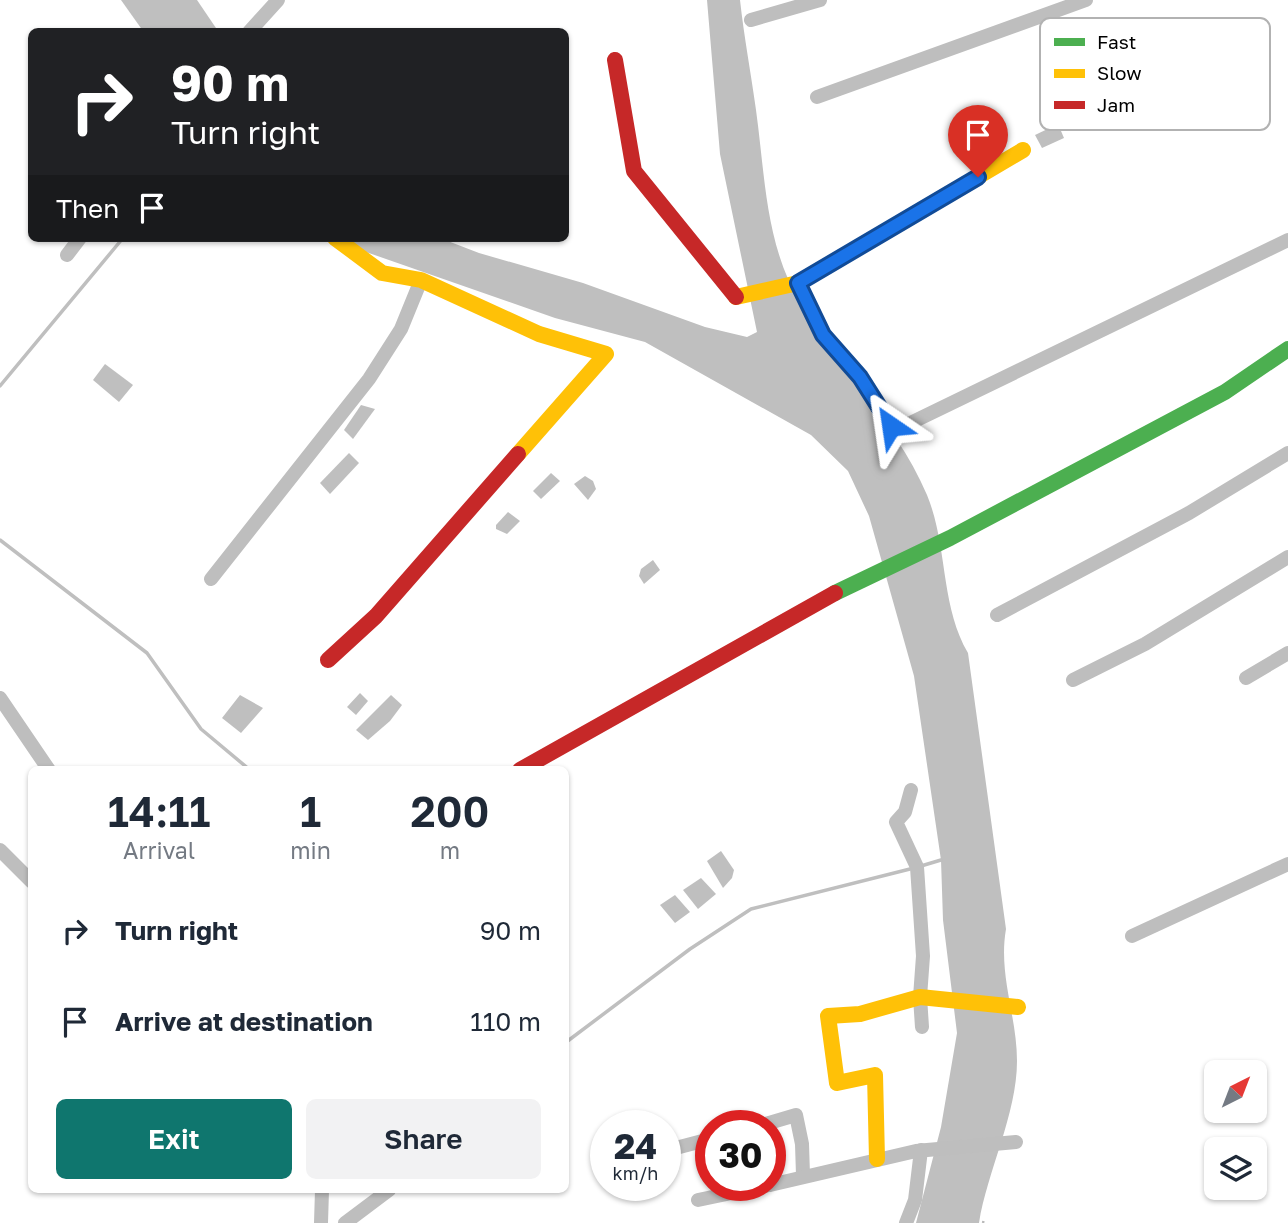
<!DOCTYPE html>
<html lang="en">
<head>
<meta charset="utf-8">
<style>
	:root { --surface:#fff; --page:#f2f2f3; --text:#1f2937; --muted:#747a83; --accent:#0f766e }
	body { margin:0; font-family:"Golos Text",sans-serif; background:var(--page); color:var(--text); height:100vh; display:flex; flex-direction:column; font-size:26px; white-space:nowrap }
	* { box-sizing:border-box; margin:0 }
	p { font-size:23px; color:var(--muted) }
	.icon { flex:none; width:38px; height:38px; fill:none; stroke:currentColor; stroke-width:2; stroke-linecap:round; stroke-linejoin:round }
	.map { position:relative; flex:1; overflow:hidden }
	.panel { position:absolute; left:28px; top:766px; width:541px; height:427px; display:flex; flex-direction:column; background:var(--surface); border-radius:10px; box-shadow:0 2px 5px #0004 }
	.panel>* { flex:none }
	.banner { position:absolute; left:28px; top:28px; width:541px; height:214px; border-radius:10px; box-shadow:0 2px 5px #0004; background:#202124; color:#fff; overflow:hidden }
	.needle { width:46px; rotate:42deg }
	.tools { position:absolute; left:1204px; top:1060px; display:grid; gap:14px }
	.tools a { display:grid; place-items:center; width:63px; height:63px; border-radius:10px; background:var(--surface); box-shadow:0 2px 5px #0004; font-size:35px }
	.speed { position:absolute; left:590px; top:1110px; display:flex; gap:14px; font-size:35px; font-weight:700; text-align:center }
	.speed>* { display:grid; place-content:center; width:91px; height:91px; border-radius:50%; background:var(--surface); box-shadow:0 2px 5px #0004; line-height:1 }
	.speed small { font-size:18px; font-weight:400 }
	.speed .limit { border:10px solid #d22; background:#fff; color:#111 }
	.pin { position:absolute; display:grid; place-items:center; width:60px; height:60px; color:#fff; margin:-72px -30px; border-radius:50% 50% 50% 0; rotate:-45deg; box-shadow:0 0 7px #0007 }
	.pin .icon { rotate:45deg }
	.me { position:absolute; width:77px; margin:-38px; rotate:328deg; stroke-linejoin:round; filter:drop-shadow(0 0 5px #0008) }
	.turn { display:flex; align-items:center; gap:24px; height:147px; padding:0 28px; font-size:32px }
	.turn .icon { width:91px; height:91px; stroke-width:2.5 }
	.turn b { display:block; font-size:49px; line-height:60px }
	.then { display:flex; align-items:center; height:66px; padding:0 28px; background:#0003; gap:14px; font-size:26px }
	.eta { display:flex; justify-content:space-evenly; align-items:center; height:119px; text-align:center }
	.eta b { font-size:42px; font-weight:600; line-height:49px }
	.action { display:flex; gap:14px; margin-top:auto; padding:14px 28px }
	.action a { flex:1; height:80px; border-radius:10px; background:var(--accent); color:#fff; font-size:28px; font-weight:600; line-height:80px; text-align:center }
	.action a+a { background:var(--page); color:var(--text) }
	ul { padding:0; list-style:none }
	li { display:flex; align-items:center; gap:21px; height:91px; padding:0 28px }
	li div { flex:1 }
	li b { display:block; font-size:26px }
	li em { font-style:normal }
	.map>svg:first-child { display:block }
	.water { fill:#bfbfbf }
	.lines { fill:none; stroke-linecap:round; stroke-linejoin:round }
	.stream { stroke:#bfbfbf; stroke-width:3.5 }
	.path { stroke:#b9b9b9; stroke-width:2.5; stroke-dasharray:2 3.5; stroke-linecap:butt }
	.street { stroke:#bebebe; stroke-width:14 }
	.fast { stroke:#4caf50; stroke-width:16 }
	.slow { stroke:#ffc107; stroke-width:16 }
	.jam { stroke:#c62828; stroke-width:16 }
	.route-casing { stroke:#114b97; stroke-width:18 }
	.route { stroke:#1a73e8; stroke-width:12 }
	.key { fill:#fff; stroke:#b2b2b2; stroke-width:2 }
	.key-label { font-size:19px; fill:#000 }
</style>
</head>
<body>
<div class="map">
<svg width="1288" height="1223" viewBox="0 0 1288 1223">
	<rect width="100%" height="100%" fill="#fff"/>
	<g class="water">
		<polygon points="121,0 197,0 218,31 143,31"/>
		<path d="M707,0H740C744,37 751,73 756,110C764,167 765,228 789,281C825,359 894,416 927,495C948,546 940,605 968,653L1006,929C998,975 1017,1016 1017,1061C1017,1114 987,1172 979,1223H916L941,1127L957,1033L943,920L941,860L914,676L869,516L848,471L811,435L645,342L555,318L366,252L347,238H440L479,253L583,283L705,327L747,337L757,332L720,154Z"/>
		<polygon points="1058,124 1064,138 1042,148 1035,135"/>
		<polygon points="105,364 133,385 119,402 93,380"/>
		<polygon points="361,405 375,409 353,439 344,430"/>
		<polygon points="349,453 359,463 330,494 320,483"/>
		<polygon points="551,473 560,481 541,499 533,491"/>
		<polygon points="585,476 593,481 596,489 588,500 574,484"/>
		<polygon points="508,512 520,521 507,534 496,529 496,525"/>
		<polygon points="653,560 660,570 644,584 639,576 641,569"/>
		<polygon points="360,693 368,701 356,715 347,707"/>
		<polygon points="240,695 263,708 241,733 222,718"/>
		<polygon points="391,695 402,705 390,721 368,740 356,730"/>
		<polygon points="721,851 734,870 732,878 723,888 707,861"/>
		<polygon points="701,878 716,894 698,909 683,890"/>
		<polygon points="675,895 690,912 675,923 660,905"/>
	</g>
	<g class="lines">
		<g class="stream">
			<polyline points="0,386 123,238"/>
			<polyline points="0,540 147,653 201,729 250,770"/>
			<polyline points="921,866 941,860"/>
			<polyline points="565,1043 690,949 751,909 914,868"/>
		</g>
		<polyline class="path" points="983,1223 984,1219"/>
		<g class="street">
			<polyline points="751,20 820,0"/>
			<polyline points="249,32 278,0"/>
			<polyline points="817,97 1086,0"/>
			<polyline points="67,255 80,238"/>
			<polyline points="798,283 823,335 860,377 896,430 1288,240"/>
			<polyline points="211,579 369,379 401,329 421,280"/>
			<polyline points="997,615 1189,513 1288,453"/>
			<polyline points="1246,678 1288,653"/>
			<polyline points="1073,680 1145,644 1288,557"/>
			<polyline points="0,698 49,770"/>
			<polyline points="911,790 905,812 896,822 917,867 923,956 920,997 922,1027"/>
			<polyline points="0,850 32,882"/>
			<polyline points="1132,936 1288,864"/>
			<polyline points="762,1125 796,1115 802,1144 803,1175"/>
			<polyline points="672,1149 710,1139"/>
			<polyline points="770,1185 916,1151 1016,1142"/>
			<polyline points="698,1200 769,1185"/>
			<polyline points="321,1223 322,1190"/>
			<polyline points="345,1223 389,1190"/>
			<polyline points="906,1223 915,1200 921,1150"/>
		</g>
		<polyline class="fast" points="835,593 950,538 1225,392 1288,349"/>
		<g class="slow">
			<polyline points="335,238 382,273 421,280 539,334 606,354 518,454"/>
			<polyline points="736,297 798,283 1023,150"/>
			<polyline points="877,1159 875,1075 837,1083 828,1016 860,1014 920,997 1018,1007"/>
		</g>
		<g class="jam">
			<polyline points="615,60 634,171 736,297"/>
			<polyline points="328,660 376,616 518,454"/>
			<polyline points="520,770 835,593"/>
		</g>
	</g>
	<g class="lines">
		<g class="route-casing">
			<polyline id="route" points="891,426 860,377 823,335 798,283 978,177"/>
		</g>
		<use href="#route" class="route"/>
	</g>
	<rect x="1040" y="18" width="230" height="112" rx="10" class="key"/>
	<rect x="1054" y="38" width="31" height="8" fill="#4caf50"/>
	<rect x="1054" y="69" width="31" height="9" fill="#ffc107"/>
	<rect x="1054" y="101" width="31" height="8" fill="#c62828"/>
	<g class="key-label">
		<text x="1097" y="49">Fast</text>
		<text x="1097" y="80">Slow</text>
		<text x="1097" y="112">Jam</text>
	</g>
</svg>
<div class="tools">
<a><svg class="needle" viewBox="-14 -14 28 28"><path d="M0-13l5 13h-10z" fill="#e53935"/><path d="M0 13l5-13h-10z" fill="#747a83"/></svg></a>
<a><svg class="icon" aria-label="layers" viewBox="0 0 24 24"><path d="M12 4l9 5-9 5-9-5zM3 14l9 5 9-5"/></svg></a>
</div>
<div class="speed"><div>24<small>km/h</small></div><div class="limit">30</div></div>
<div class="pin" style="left:978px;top:177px;background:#d93025"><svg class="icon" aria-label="arrive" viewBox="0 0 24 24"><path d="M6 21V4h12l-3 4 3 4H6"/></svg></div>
<svg class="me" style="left:891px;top:426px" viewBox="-20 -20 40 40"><path d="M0-17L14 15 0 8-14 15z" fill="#1a73e8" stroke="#fff" stroke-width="4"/></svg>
<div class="banner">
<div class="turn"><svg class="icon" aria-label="right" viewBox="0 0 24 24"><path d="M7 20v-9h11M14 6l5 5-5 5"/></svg><div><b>90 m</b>Turn right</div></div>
<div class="then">Then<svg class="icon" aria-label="arrive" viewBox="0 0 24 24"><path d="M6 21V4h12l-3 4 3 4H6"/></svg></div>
</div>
<section class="panel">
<div class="eta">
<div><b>14:11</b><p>Arrival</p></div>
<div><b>1</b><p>min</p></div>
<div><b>200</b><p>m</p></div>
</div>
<ul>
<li><svg class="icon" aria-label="right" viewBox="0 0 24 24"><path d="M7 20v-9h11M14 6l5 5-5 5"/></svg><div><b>Turn right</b></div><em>90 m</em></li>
<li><svg class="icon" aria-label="arrive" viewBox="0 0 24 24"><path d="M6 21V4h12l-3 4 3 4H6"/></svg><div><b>Arrive at destination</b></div><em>110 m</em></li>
</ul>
<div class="action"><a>Exit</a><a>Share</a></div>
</section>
</div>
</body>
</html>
